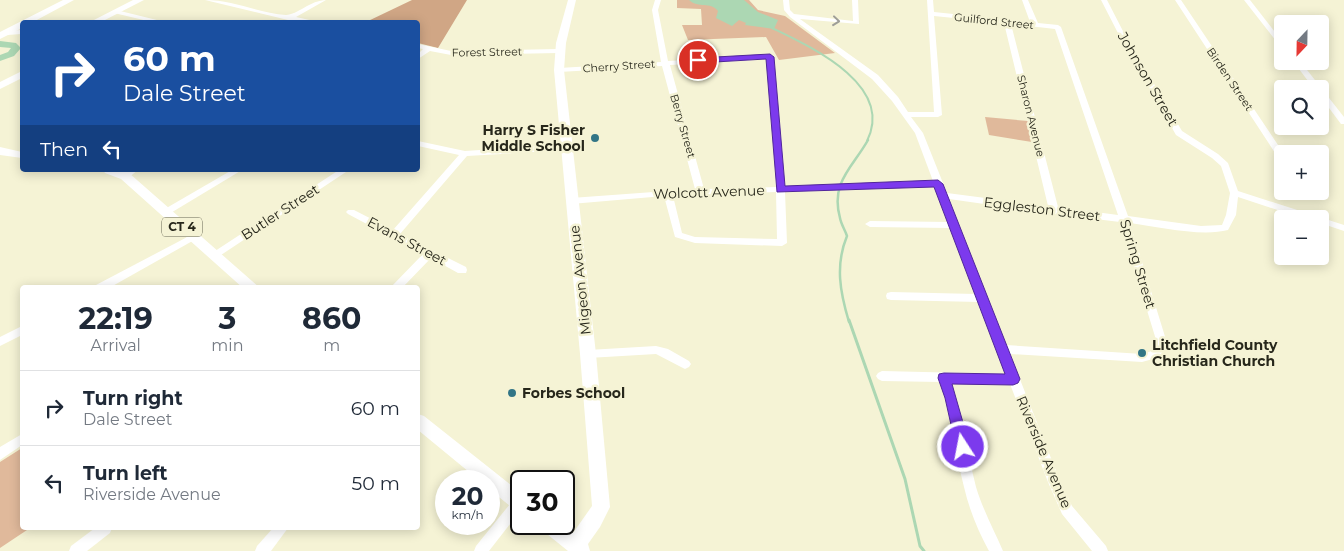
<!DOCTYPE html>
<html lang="en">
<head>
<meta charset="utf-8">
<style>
	:root { --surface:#fff; --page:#f6f6f7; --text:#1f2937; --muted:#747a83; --line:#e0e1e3 }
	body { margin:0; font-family:Montserrat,sans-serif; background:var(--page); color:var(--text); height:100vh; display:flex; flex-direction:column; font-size:19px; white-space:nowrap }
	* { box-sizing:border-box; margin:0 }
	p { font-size:16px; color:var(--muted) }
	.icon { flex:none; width:28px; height:28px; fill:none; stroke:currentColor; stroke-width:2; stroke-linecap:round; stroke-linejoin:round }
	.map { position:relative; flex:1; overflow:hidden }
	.drawer { position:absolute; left:20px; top:285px; width:400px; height:245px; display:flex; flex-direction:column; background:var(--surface); border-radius:5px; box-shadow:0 2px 12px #0003 }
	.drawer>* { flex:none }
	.hud { position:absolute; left:20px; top:20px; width:400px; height:152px; border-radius:5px; box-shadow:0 2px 12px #0003; background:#1a4fa0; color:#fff; overflow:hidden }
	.needle { width:32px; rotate:202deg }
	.controls { position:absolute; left:1274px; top:15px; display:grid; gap:10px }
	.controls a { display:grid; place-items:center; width:55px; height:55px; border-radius:5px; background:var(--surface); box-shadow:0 2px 12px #0003; font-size:25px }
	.speed { position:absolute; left:435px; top:470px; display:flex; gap:10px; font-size:25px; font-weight:700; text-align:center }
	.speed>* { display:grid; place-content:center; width:65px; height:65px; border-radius:50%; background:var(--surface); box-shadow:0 2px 12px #0003; line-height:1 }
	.speed small { font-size:12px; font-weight:400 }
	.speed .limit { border:2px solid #111; border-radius:8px; background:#fff; color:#111 }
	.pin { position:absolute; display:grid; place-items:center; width:42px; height:42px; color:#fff; margin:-21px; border:2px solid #fff; border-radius:50%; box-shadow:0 1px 5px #0007 }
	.me { position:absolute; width:55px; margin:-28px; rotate:349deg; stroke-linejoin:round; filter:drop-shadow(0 0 4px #0008) }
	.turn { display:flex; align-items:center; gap:18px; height:105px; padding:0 20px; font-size:22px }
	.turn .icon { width:65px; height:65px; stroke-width:2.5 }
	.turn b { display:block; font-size:35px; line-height:42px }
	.then { display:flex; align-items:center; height:48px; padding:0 20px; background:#0003; gap:10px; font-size:19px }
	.eta { display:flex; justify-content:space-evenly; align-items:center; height:85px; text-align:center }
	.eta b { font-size:30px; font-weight:700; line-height:35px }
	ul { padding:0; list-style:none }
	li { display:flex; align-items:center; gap:15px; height:75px; padding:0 20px; border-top:1px solid var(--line) }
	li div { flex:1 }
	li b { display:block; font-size:19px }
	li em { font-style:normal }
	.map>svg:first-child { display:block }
	.green { fill:#e0b99b }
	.forest { fill:#d0a685 }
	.water { fill:#acd7b3 }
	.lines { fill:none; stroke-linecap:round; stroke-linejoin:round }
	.stream-far2 { stroke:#acd7b3; stroke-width:2 }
	.stream-far1 { stroke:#acd7b3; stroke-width:2.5 }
	.stream { stroke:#acd7b3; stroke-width:3 }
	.river { fill:#acd7b3; fill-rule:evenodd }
	.minor { fill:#fff; fill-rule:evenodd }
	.major { fill:#fff; fill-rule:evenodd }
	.oneway { stroke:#9e9e98 }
	.route { fill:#7c3aed; stroke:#51269a }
	.poi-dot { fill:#327586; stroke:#f5f3d5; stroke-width:2 }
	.labels { text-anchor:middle; stroke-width:5; stroke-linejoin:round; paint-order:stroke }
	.far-street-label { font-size:11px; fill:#27271b; stroke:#f5f3d5 }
	.shield { fill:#f5f3d5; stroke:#656453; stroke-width:1 }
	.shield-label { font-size:12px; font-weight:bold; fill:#27271b }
	.street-label { font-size:14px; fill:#27271b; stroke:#f5f3d5 }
	.poi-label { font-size:14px; font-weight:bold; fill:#27271b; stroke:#f5f3d5; text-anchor:start }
</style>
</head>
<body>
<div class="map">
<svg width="1344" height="551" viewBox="0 0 1344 551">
	<rect width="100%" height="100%" fill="#f5f3d5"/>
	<g class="green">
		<polygon points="677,0 749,0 758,10 785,16 835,53 779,60 766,37 688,40 682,25 702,25 701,9 677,8"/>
		<polygon points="985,117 1028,121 1032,142 989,135"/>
		<polygon points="22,448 22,528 30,528 0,548 0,462"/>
	</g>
	<polygon class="forest" points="412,0 467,0 438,48 418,43 418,22 366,22"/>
	<path class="water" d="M689,0H744L758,12L778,20L774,29L745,25L746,23L739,20L732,26L716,18L718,11C710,1 699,9 689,0Z"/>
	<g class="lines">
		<path class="stream-far2" d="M772,28C811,47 895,85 867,141"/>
		<path class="stream-far1" d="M849,322C840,292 835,265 847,236C845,230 841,224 840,218C830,182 853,167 868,140"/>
		<polyline class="stream" points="849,320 905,479 920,546 924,551"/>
		<polygon class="river" points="0,41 16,43 21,48 14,56 0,61 0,55 8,52 11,48 0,47"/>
		<g class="minor">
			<path d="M205,0C233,0 259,13 286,15C297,15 311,0 326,0L296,17L314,21L315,22L288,20Z"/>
			<path d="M655,0H661L658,10L668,61L773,55L783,155L784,186L933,181L915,133L892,101L872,79L790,17L784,10L783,0H789L790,10L794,14L853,21L852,0H858L859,24L800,19L878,75L898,97L908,112H934L927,0H933L934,12L1030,22L1022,0H1028L1038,23L1058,25L1061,27L1128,216L1201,226L1222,225L1226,215L1230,193L1221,166L1212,158L1176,135L1119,35L1101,0H1107L1125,35L1182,131L1218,154L1228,163L1238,191L1344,225V231L1320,223V219H1305L1238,197L1236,215L1228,230C1202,237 1158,227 1130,223L1167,343L1160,357L1142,362L1010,354L1060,481L1072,506L1106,546L1108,551H1092L1062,514L1048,482L1010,384L951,382C963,416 967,452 976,487C983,510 994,530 1003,551H989C978,531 969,509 964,487C955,452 951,416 940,382L882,381L878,379L876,376L878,373L882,371L1007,374L979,302L891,300L887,299L886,296L887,293L891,292L976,294L951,228L870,227L865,224L870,221L949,222L935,187L785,192L787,243L782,246L695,243L675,237L664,196L571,204L566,201L571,198L695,189L662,66L559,72L555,70L559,68L661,62L652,10ZM934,16L1004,23L1048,206L947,193L923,133L911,117H938L942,115ZM1011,24L1055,29L1118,215L1058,207ZM767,59L775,155L776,187L704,189L670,65ZM776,192L777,239L695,237L682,233L673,196ZM949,199L1054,214L1120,222L1157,343L1152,351L1142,354L1006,345Z"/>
			<polygon points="1175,0 1181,0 1284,154 1282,154 1282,160 1279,159"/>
			<polygon points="1244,0 1250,0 1282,41 1282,47 1280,46"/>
			<polygon points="116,10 161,21 162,22 152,22 114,13 113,12"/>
			<polygon points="22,30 22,34 7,35 4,33 7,31"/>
			<polygon points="418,44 451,51 558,49 562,51 558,53 451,55 430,51 418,59 418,54 423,49 418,48"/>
			<polygon points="1293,61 1300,61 1344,117 1344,124 1341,124 1320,96 1320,89 1314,89"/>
			<polygon points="418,141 465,151 566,144 570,147 566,150 467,156 400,234 466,267 467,270 466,273 458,273 431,258 402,288 390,288 423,254 348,214 346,212 348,210 354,210 393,230 459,155 418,146"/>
			<polygon points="128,170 138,170 128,178 122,178 121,176"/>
			<polygon points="232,170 242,170 169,214 163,214 161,212 163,210"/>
			<polygon points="339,170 349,170 218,257 212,257 210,255 212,253"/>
			<polygon points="193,234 196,235 198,237 196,239 109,288 95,288 96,285"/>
			<polygon points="22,326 22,335 0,346 0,337"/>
			<polygon points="656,346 668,349 689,361 691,364 689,367 685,369 681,367 656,354 588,358 584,357 582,354 584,351 588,350"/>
			<polygon points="22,434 22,445 0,460 0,447"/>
			<polygon points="519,497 521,498 521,510 489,551 474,551 476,546 514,499"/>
			<polygon points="95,528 112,528 110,533 87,551 69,551 71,546"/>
			<polygon points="273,528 288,528 271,551 255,551 257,546"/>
		</g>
		<g class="major">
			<polygon points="63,0 74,0 33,22 22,22 22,28 0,39 0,32"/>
			<polygon points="133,0 144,0 101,22 90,22"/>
			<polygon points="568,0 576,0 566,43 564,70 596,354 610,507 600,527 588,544 590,551 568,551 542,530 539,524 562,524 573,533 592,506 580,354 554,70 556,43"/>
			<polygon points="22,71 22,78 0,89 0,82"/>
			<polygon points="0,147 22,152 22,158 0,155"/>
			<polygon points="103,170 120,170 129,173 260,288 243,288 121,179 105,173"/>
			<polygon points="418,414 424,416 521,493 521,512 515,510 489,489 489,481 480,481 418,430"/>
		</g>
	</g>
	<defs><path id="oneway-chevron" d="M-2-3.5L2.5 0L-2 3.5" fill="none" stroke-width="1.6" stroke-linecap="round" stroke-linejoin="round" transform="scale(1.25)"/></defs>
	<use class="oneway" href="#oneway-chevron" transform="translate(836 21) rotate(6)"/>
	<polygon class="route" points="770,54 774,57 785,186 938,180 943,184 1020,379 1018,383 1013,385 952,384 970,447 968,452 963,454 958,452 956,447 945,398 938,378 939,374 944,373 1005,374 934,187 777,192 766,59 698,63 694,60 698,58"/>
	<g class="poi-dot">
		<circle cx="595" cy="138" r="5"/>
		<circle cx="1142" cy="353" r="5"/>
		<circle cx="512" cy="393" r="5"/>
	</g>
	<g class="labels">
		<g class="far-street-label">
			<text transform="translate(994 21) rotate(6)" y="4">Guilford Street</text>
			<text transform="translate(487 52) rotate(-1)" y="4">Forest Street</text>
			<text transform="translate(619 66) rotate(-4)" y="4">Cherry Street</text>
			<text transform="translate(1230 79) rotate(56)" y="4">Birden Street</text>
			<text transform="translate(1031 116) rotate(76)" y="4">Sharon Avenue</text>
			<text transform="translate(683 126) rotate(74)" y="4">Berry Street</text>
		</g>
		<rect class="shield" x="162" y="217.5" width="40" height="19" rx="4"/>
		<g class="shield-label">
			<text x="182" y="231">CT 4</text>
		</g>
		<g class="street-label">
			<text transform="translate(1148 79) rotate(60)" y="5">Johnson Street</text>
			<text transform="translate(709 192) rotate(-2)" y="5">Wolcott Avenue</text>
			<text transform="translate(1042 209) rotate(7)" y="5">Eggleston Street</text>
			<text transform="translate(280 212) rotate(-33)" y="5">Butler Street</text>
			<text transform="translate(407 241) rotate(28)" y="5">Evans Street</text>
			<text transform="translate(1138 264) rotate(73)" y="5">Spring Street</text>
			<text transform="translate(580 280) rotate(-96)" y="5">Migeon Avenue</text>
			<text transform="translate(1044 452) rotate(67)" y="5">Riverside Avenue</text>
		</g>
		<g class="poi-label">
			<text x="585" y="135" text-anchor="end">Harry S Fisher<tspan x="585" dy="16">Middle School</tspan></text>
			<text x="1152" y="350">Litchfield County<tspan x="1152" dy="16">Christian Church</tspan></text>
			<text x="522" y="398">Forbes School</text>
		</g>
	</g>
</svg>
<div class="controls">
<a><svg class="needle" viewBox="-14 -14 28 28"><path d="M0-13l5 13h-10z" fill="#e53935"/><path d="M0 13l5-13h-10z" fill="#747a83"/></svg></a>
<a><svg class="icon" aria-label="search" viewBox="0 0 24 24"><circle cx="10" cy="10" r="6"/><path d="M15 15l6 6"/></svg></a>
<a>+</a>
<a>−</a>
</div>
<div class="speed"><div>20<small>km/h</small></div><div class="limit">30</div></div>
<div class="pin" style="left:698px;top:60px;background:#d93025"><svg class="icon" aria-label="arrive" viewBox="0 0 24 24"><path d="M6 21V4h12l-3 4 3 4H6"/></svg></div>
<svg class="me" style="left:963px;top:447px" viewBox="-20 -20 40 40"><circle r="17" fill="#7c3aed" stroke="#fff" stroke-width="3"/><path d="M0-11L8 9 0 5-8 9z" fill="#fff"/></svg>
<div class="hud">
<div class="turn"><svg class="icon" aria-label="right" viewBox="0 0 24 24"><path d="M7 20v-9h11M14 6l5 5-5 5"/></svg><div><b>60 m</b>Dale Street</div></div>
<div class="then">Then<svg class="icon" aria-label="left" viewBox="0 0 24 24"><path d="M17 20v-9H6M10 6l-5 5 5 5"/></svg></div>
</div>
<section class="drawer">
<div class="eta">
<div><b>22:19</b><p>Arrival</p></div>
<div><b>3</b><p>min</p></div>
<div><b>860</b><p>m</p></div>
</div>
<ul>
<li><svg class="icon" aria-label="right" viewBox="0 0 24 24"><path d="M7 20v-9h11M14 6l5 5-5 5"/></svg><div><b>Turn right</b><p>Dale Street</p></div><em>60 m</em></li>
<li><svg class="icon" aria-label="left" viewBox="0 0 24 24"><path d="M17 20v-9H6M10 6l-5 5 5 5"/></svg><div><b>Turn left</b><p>Riverside Avenue</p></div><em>50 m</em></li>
</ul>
</section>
</div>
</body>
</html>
